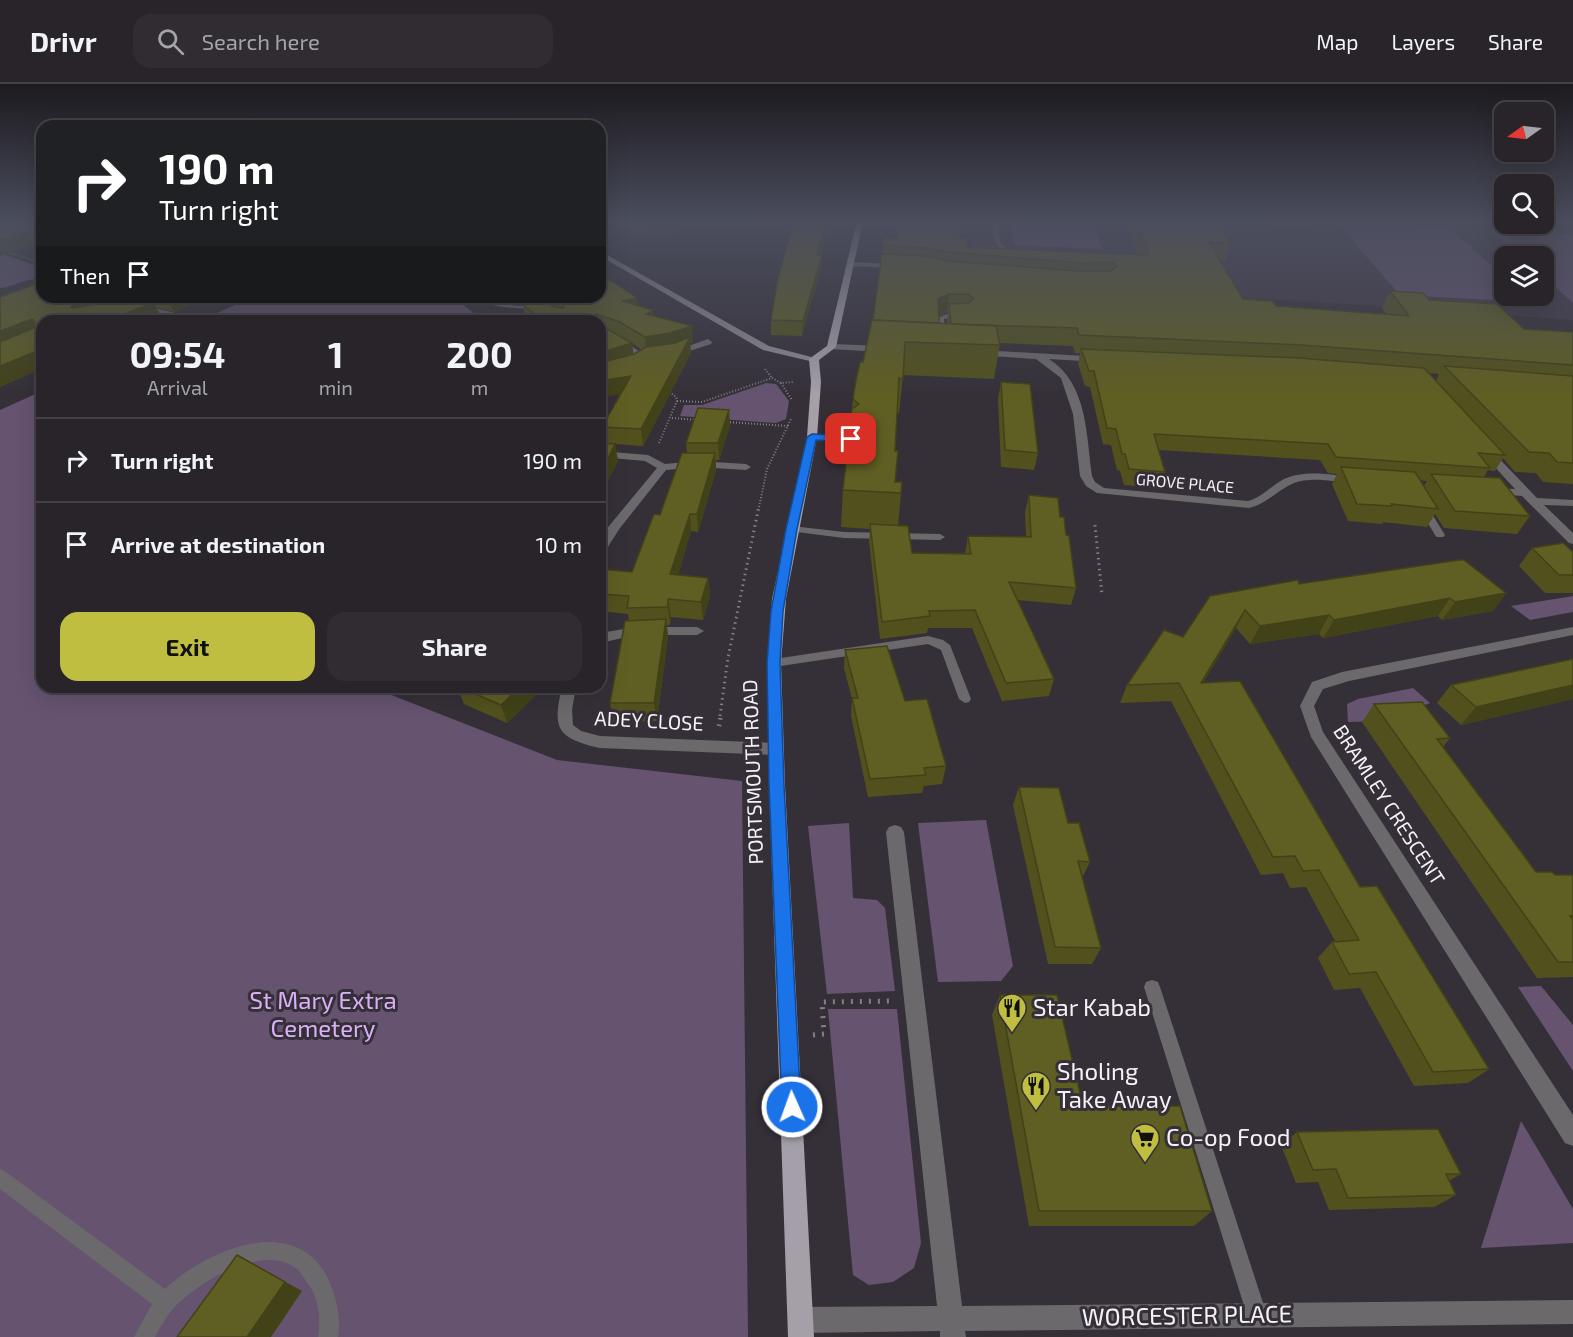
<!DOCTYPE html>
<html lang="en">
<head>
<meta charset="utf-8">
<style>
	:root { --surface:#28242a; --page:#302c32; --text:#f1f3f6; --muted:#a5a4a8; --line:#444147; --accent:#c0be40 }
	body { margin:0; font-family:"Exo 2",sans-serif; background:var(--page); color:var(--text); height:100vh; display:flex; flex-direction:column; font-size:22px; white-space:nowrap }
	* { box-sizing:border-box; margin:0 }
	p { font-size:20px; color:var(--muted) }
	.icon { flex:none; width:33px; height:33px; fill:none; stroke:currentColor; stroke-width:2; stroke-linecap:round; stroke-linejoin:round }
	.map { position:relative; flex:1; overflow:hidden }
	.panel { position:absolute; left:36px; top:231px; width:570px; height:378px; display:flex; flex-direction:column; background:var(--surface); border-radius:18px; box-shadow:0 6px 24px #0002,0 0 0 2px var(--line) }
	.panel>* { flex:none }
	.banner { position:absolute; left:36px; top:36px; width:570px; height:183px; border-radius:18px; box-shadow:0 6px 24px #0002,0 0 0 2px var(--line); background:#202124; color:#fff; overflow:hidden }
	.needle { width:39px; rotate:256deg }
	.controls { position:absolute; left:1494px; top:18px; display:grid; gap:12px }
	.controls a { display:grid; place-items:center; width:60px; height:60px; border-radius:12px; background:var(--surface); box-shadow:0 6px 24px #0002,0 0 0 2px var(--line); font-size:30px }
	.pin { position:absolute; display:grid; place-items:center; width:51px; height:51px; color:#fff; margin:-26px; border-radius:12px; box-shadow:0 3px 9px #0006 }
	.me { position:absolute; width:66px; margin:-33px; rotate:358deg; stroke-linejoin:round; filter:drop-shadow(0 0 4px #0008) }
	.turn { display:flex; align-items:center; gap:21px; height:126px; padding:0 24px; font-size:27px }
	.turn .icon { width:78px; height:78px; stroke-width:2.5 }
	.turn b { display:block; font-size:42px; line-height:51px }
	.then { display:flex; align-items:center; height:57px; padding:0 24px; background:#0003; gap:12px; font-size:22px }
	.eta { display:flex; justify-content:space-evenly; align-items:center; height:102px; text-align:center }
	.eta b { font-size:36px; font-weight:700; line-height:42px }
	.cta { display:flex; gap:12px; margin-top:auto; padding:12px 24px }
	.cta a { flex:1; height:69px; border-radius:18px; background:var(--accent); color:#111; font-size:24px; font-weight:700; line-height:69px; text-align:center }
	.cta a+a { background:var(--page); color:var(--text) }
	ul { padding:0; list-style:none }
	li { display:flex; align-items:center; gap:18px; height:84px; padding:0 24px; border-top:2px solid var(--line) }
	li div { flex:1 }
	li b { display:block; font-size:22px }
	li em { font-style:normal }
	header { display:flex; align-items:center; gap:36px; box-sizing:border-box; height:84px; padding:0 30px; background:var(--surface); border-bottom:2px solid var(--line) }
	header strong { font-size:28px }
	nav { display:flex; gap:33px; margin-inline-start:auto; font-size:21px }
	.search { width:420px; height:54px; background:var(--page); display:flex; align-items:center; gap:15px; box-sizing:border-box; padding:0 21px; border-radius:18px; color:var(--muted); font-size:22px }
	.map>svg:first-child { display:block }
	.built { fill:#413947; fill-rule:evenodd }
	.green { fill:#655370 }
	.lines { fill:none; stroke-linecap:round; stroke-linejoin:round }
	.path-far3 { stroke:#847f87; stroke-width:2; stroke-dasharray:1 2; stroke-linecap:butt }
	.path-far2 { stroke:#847f87; stroke-width:3; stroke-dasharray:1.5 4; stroke-linecap:butt }
	.path-far1 { stroke:#847f87; stroke-width:4.5; stroke-dasharray:1.5 5; stroke-linecap:butt }
	.path { stroke:#847f87; stroke-width:5; stroke-dasharray:2 7; stroke-linecap:butt }
	.service { fill:#6c696d; fill-rule:evenodd }
	.minor { fill:#6c696d; fill-rule:evenodd }
	.secondary { fill:#8c888e; fill-rule:evenodd }
	.primary { fill:#a49fa8; fill-rule:evenodd }
	.wall { fill:#52511e; fill-rule:evenodd }
	.shaded-wall { fill:#424218 }
	.building { fill:#5f5e23; stroke:#424218; stroke-width:1.5 }
	.route { fill:#1a73e8; stroke:#114b97; stroke-width:1.5 }
	.labels { text-anchor:middle; stroke-width:6; stroke-linejoin:round; paint-order:stroke }
	.far-street-label { font-size:16px; fill:#f5f1f7; stroke:#353038 }
	.street-label { font-size:20px; fill:#f5f1f7; stroke:#353038 }
	.near-park-label { font-size:24px; fill:#dcb0f8; stroke:#353038 }
	.near-poi-label { font-size:24px; fill:#f5f1f7; stroke:#353038; text-anchor:start }
	.near-street-label { font-size:24px; fill:#f5f1f7; stroke:#353038 }
</style>
</head>
<body>
<header>
<strong>Drivr</strong>
<div class="search"><svg class="icon" aria-label="search" viewBox="0 0 24 24"><circle cx="10" cy="10" r="6"/><path d="M15 15l6 6"/></svg>Search here</div>
<nav><a>Map</a><a>Layers</a><a>Share</a></nav>
</header>
<div class="map">
<svg width="1573" height="1253" viewBox="0 0 1573 1253">
	<rect width="100%" height="100%" fill="#353038"/>
	<path class="built" d="M971,137H1504V140H1544V137H1573V236L1318,218L1170,210L973,172ZM1504,172H1544V212H1504Z"/>
	<g class="green">
		<polygon points="1010,137 1093,137 1102,165 1014,161"/>
		<polygon points="1337,139 1450,144 1504,193 1504,212 1526,212 1533,218 1400,211"/>
		<polygon points="1489,145 1573,150 1573,219 1544,193 1544,172 1520,172"/>
		<path d="M0,169L42,184V195C22,194 18,202 0,204Z"/>
		<polygon points="253,213 454,213 483,237 199,237"/>
		<polygon points="766,299 776,300 789,317 786,335 776,339 680,332 684,321 702,321"/>
		<polygon points="42,307 42,603 371,603 557,676 742,697 748,1253 0,1253 0,326"/>
		<polygon points="1573,512 1573,528 1530,536 1511,522"/>
		<polygon points="1413,604 1430,619 1386,637 1348,638 1347,620 1358,615"/>
		<polygon points="986,736 1013,882 1001,897 938,898 918,739"/>
		<polygon points="849,739 853,814 877,816 885,824 895,907 827,910 808,742"/>
		<polygon points="1541,902 1573,941 1573,987 1518,903"/>
		<polygon points="828,925 897,925 921,1159 914,1184 893,1198 869,1201 853,1191"/>
		<polygon points="1521,1037 1573,1125 1573,1159 1481,1164"/>
	</g>
	<g class="lines">
		<g class="path-far3">
			<polyline points="0,166 42,179"/>
			<polyline points="765,285 772,294"/>
			<polyline points="781,299 792,316"/>
			<polyline points="677,317 702,318 772,294 781,299 794,298"/>
			<polyline points="672,334 698,336"/>
			<polyline points="727,338 788,342"/>
			<polyline points="659,359 677,317 676,313 667,306"/>
			<polyline points="759,423 767,385 791,335"/>
		</g>
		<g class="path-far2">
			<polyline points="1095,441 1102,511"/>
			<polyline points="720,632 728,574 759,422"/>
		</g>
		<polyline class="path-far1" points="719,642 721,631"/>
		<polyline class="path" points="813,951 824,950 822,918 889,917"/>
		<g class="service">
			<path d="M993,137H998L1000,159L1006,164L1020,168V170C998,169 991,157 993,137Z"/>
			<polygon points="947,230 961,230 964,232 944,235 945,253 938,255 938,234"/>
			<polygon points="812,350 851,352 855,355 851,358 809,355 809,351"/>
			<polygon points="1424,421 1427,422 1445,451 1443,453 1437,453 1435,451 1419,424"/>
			<polygon points="792,442 844,448 940,450 945,453 940,456 844,454 789,447 787,445"/>
			<polygon points="928,552 943,556 950,561 971,615 969,618 965,619 959,615 941,566 928,560 774,583 768,579 774,575"/>
			<polygon points="1152,896 1158,898 1160,903 1267,1231 1264,1238 1257,1241 1250,1238 1247,1231 1144,903 1146,898"/>
			<path d="M0,1085L6,1088L165,1205C207,1165 299,1126 330,1199C337,1217 341,1234 338,1253H318C321,1233 319,1213 306,1197C303,1193 301,1189 298,1186C264,1156 195,1200 172,1226C165,1234 160,1244 155,1253H134L152,1220L0,1105Z"/>
		</g>
		<g class="minor">
			<polygon points="851,178 898,180 902,182 898,184 848,182 848,178"/>
			<path d="M477,213C488,213 494,217 504,220C529,225 545,217 566,237C554,237 551,231 541,227C518,221 497,228 477,213Z"/>
			<polygon points="140,220 191,233 192,235 186,237 137,225 136,223"/>
			<polygon points="600,246 621,255 649,274 635,284 600,294 600,288 629,280 638,274 600,252"/>
			<polygon points="708,255 712,258 711,260 671,273 666,270"/>
			<polygon points="831,260 884,262 889,265 884,268 828,265 826,263"/>
			<path d="M980,266L1103,273L1105,275L1100,278L1049,275C1088,300 1086,351 1092,392L1095,398L1104,404L1248,417C1262,413 1271,402 1284,395C1305,385 1333,391 1355,393L1361,396L1355,399C1337,398 1311,392 1294,399C1277,406 1267,420 1249,424L1097,409L1086,402L1080,392L1073,330L1061,294L1036,275L977,271V267Z"/>
			<polygon points="1485,363 1489,364 1537,414 1573,416 1573,422 1544,421 1573,449 1573,460 1569,459 1522,412 1488,409 1486,407 1492,404 1515,405 1481,368 1481,364"/>
			<polygon points="600,367 648,371 665,380 698,377 746,380 751,383 746,386 698,383 666,386 620,444 604,469 600,470 600,456 609,442 657,384 645,377 600,373"/>
			<polygon points="636,543 697,543 704,547 697,551 636,551 600,559 600,549"/>
			<polygon points="1573,543 1573,551 1349,597 1323,605 1314,622 1323,648 1573,1031 1573,1062 1565,1059 1311,653 1300,622 1312,598 1342,588"/>
			<path d="M562,603H576L572,626L573,641L581,647L600,652L776,659L782,661L784,665L782,669L776,671L600,664C557,654 552,645 562,603Z"/>
			<polygon points="895,741 901,743 904,748 962,1222 1573,1216 1573,1240 965,1247 966,1253 940,1253 940,1247 801,1249 792,1245 788,1236 792,1227 801,1223 937,1222 886,748 889,743"/>
		</g>
		<polygon class="secondary" points="600,167 769,262 819,275 814,278 763,266 600,172"/>
		<polygon class="primary" points="857,137 863,137 836,263 819,276 821,298 817,353 786,515 781,579 785,701 814,1253 788,1253 769,701 767,579 772,515 807,353 811,298 809,275 827,262"/>
	</g>
	<g class="wall">
		<polygon points="0,137 42,137 42,163 34,161"/>
		<polygon points="608,137 722,137 643,154"/>
		<polygon points="791,137 829,137 820,171 821,185 802,252 771,251 771,236 791,145"/>
		<path d="M1125,137H1314L1311,143L1219,139L1231,159L1225,176L1219,175L1243,215L1276,222L1386,230L1382,224L1390,207L1429,216L1524,245L1573,248V400L1543,398L1536,389L1515,388L1503,374L1495,387L1488,386L1484,393L1530,432L1517,450L1444,444L1435,430L1427,443L1383,438L1382,440L1348,437L1332,400L1337,390L1328,389L1320,376L1159,366L1165,388L1160,404L1124,401L1120,387L1117,386L1111,361L1103,360L1090,303L1085,302L1078,280L1080,269H1075L1073,262L1000,259L994,295L903,291L899,329H897L895,367V398H902L898,442L912,469L965,470L968,452L1026,453L1025,428L1029,411L1060,433L1066,451L1076,504L1071,521L1018,516L1054,595L1049,612L1002,617L972,544H928L927,549L880,555L869,457L870,445L841,443L843,406L853,315L873,236L883,161L896,155L960,154L967,163L1137,171ZM948,228L947,240L939,239V232ZM1429,289L1439,290L1436,297ZM1420,396L1427,397L1424,402Z"/>
		<path d="M601,197L638,222L653,226L654,232L692,242L693,258L690,259L691,269L643,362L615,360L618,377L607,398H600V359H604L602,343L620,310L602,313L600,307V237H527L523,221L527,220L518,213H600ZM632,259L641,265L633,270Z"/>
		<polygon points="0,213 219,213 205,219 198,218 174,228 156,223 161,233 152,237 42,237 42,284 0,303"/>
		<polygon points="1001,298 1038,369 1034,386 1001,383 998,315"/>
		<polygon points="729,326 730,342 719,376 716,376 716,386 698,448 691,447 678,491 708,494 710,512 703,536 671,533 670,541 667,541 668,553 657,637 613,638 610,619 629,537 628,530 600,527 600,485 632,488 660,431 687,369 686,359"/>
		<polygon points="1532,464 1573,468 1573,509 1545,509 1519,482"/>
		<polygon points="1299,500 1506,509 1493,527 1442,536 1438,532 1323,554 1319,550 1250,560 1236,544 1203,599 1360,803 1489,985 1468,999 1414,1002 1360,904 1334,906 1318,874 1332,858 1335,857 1306,803 1290,804 1283,789 1261,791 1171,617 1120,619 1127,601 1183,553"/>
		<polygon points="845,566 905,617 946,682 942,700 924,702 922,709 868,713 851,632 852,615 844,584"/>
		<polygon points="1573,575 1573,615 1461,641 1437,619 1451,601"/>
		<polygon points="448,603 532,603 535,612 507,639 464,620 459,608"/>
		<polygon points="1374,620 1450,654 1443,663 1536,788 1555,791 1573,791 1573,893 1537,894 1362,638"/>
		<polygon points="1019,703 1068,739 1090,778 1082,794 1101,864 1092,880 1048,880 1013,721"/>
		<polygon points="1000,911 1083,1022 1212,1127 1194,1142 1029,1142 992,931"/>
		<polygon points="1297,1048 1461,1090 1449,1097 1456,1111 1434,1123 1329,1126 1318,1098 1296,1099 1281,1061"/>
	</g>
	<g class="shaded-wall">
		<polygon points="0,137 39,137 0,149"/>
		<polygon points="664,137 722,137 643,154 642,141"/>
		<polygon points="826,137 829,137 817,185 817,171"/>
		<polygon points="27,147 34,161 0,172 0,156"/>
		<polygon points="822,171 821,185 802,252 803,237"/>
		<polygon points="949,210 947,228 936,233 938,215"/>
		<polygon points="88,213 122,213 125,220 81,235 71,223 73,220"/>
		<polygon points="166,213 196,213 198,218 174,228"/>
		<polygon points="202,213 219,213 205,219"/>
		<polygon points="637,214 639,229 622,217"/>
		<polygon points="154,218 161,233 152,237 108,237"/>
		<polygon points="653,226 655,241 646,230"/>
		<polygon points="32,235 41,250 0,267 0,247"/>
		<polygon points="692,242 693,258 690,259 691,269 643,362 641,345 646,269 645,253"/>
		<polygon points="632,259 634,274 600,286 600,269"/>
		<polygon points="42,265 42,284 0,303 0,282"/>
		<polygon points="631,292 633,308 602,313 600,297"/>
		<polygon points="729,326 730,342 719,376 718,359"/>
		<polygon points="615,360 618,377 607,398 605,381"/>
		<polygon points="715,369 716,386 698,448 697,430"/>
		<polygon points="690,430 691,447 673,508 670,490"/>
		<polygon points="708,494 710,512 703,536 701,518"/>
		<polygon points="1506,509 1493,527 1442,536 1455,518"/>
		<polygon points="1450,514 1438,532 1323,554 1334,536"/>
		<polygon points="668,515 671,533 670,541 668,523"/>
		<polygon points="1245,526 1236,544 1192,617 1201,599"/>
		<polygon points="1329,531 1319,550 1250,560 1260,542"/>
		<polygon points="666,535 668,553 657,637 654,619"/>
		<polygon points="1573,601 1573,615 1461,641 1476,623"/>
		<polygon points="520,603 532,603 535,612 507,639 501,621"/>
		<polygon points="237,1171 302,1207 271,1253 247,1253"/>
	</g>
	<g class="building">
		<polygon points="16,137 42,137 42,152 27,147 0,156 0,141"/>
		<polygon points="632,137 664,137 642,141"/>
		<polygon points="794,137 826,137 817,171 822,171 803,237 771,236 778,194"/>
		<polygon points="898,137 959,137 960,154 967,155 967,163 1148,171 1146,158 1142,155 1135,137 1217,137 1231,159 1209,158 1243,215 1272,217 1276,222 1409,232 1390,207 1423,209 1429,216 1497,220 1524,245 1573,248 1573,281 1301,261 1079,251 1077,244 951,240 949,220 969,219 974,214 968,210 949,210 938,215 939,239 873,236 882,170 927,172 947,177 1080,187 1111,187 1117,182 1111,178 1080,179 947,168 928,164 883,161 884,154 896,155"/>
		<polygon points="610,196 637,214 622,217 653,226 646,230 692,242 670,249 645,253 620,238 596,230 596,237 544,237 523,221 540,217 536,214 555,223 563,224 565,220 554,213 600,213 600,198"/>
		<polygon points="42,198 42,213 88,213 73,220 71,223 74,224 124,215 154,218 108,237 42,237 42,265 0,282 0,258 34,244 35,237 32,235 0,247 0,213"/>
		<polygon points="872,236 996,242 1000,261 905,258 903,295 899,294 895,367 898,367 895,398 902,398 901,409 843,406 852,325 859,320 853,315 856,296 860,278 863,278"/>
		<polygon points="600,241 632,259 600,269"/>
		<polygon points="690,253 641,345 602,343 631,292 600,297 600,279 634,270 646,263 675,259"/>
		<polygon points="1081,265 1299,274 1424,284 1505,371 1478,369 1490,384 1336,373 1328,360 1154,350 1165,388 1129,385 1125,370 1122,370 1116,345 1107,344 1094,287 1089,287"/>
		<polygon points="1444,282 1573,292 1573,379 1557,378 1549,369 1529,368"/>
		<polygon points="1001,298 1030,300 1038,369 1005,366"/>
		<polygon points="698,324 729,326 718,359 686,359"/>
		<polygon points="600,359 615,360 605,381 600,381"/>
		<polygon points="682,369 715,369 697,430 690,430 670,490 708,494 701,518 668,515 668,523 627,524 629,512 600,510 600,485 632,488 654,430 660,431"/>
		<polygon points="1341,383 1415,388 1438,425 1391,420 1392,422 1357,420"/>
		<polygon points="1431,390 1500,394 1530,432 1455,427"/>
		<polygon points="1029,411 1058,414 1060,433 1064,433 1066,451 1069,452 1076,504 1009,498 1054,595 1006,599 975,526 929,527 930,532 882,538 870,440 908,442 912,469 971,470 968,452 1031,453"/>
		<polygon points="1563,459 1573,468 1573,491 1559,491 1532,464"/>
		<polygon points="1459,476 1464,476 1506,509 1455,518 1450,514 1334,536 1329,531 1260,542 1245,526 1201,599 1240,597 1360,803 1377,802 1489,985 1433,988 1376,888 1349,890 1332,858 1359,856 1319,786 1303,787 1295,772 1273,773 1179,599 1127,601 1164,546 1183,553 1210,512 1298,496 1299,500"/>
		<polygon points="666,535 654,619 610,619 625,537"/>
		<polygon points="887,562 905,617 927,615 946,682 924,684 926,691 870,695 852,614 858,614 845,566"/>
		<polygon points="1573,575 1573,601 1476,623 1451,601"/>
		<polygon points="459,603 520,603 501,621"/>
		<polygon points="1422,618 1450,654 1437,655 1536,788 1552,788 1555,791 1573,791 1573,832 1570,832 1573,836 1573,878 1558,878 1374,620"/>
		<polygon points="1019,703 1059,704 1068,739 1079,739 1090,778 1078,777 1101,864 1055,863"/>
		<polygon points="1000,911 1057,911 1083,1022 1180,1022 1212,1127 1039,1127"/>
		<polygon points="1438,1045 1461,1090 1446,1090 1456,1111 1348,1114 1336,1085 1313,1086 1297,1048"/>
		<polygon points="237,1171 285,1198 247,1253 177,1253"/>
	</g>
	<linearGradient id="sky" x2="0" y2="1"><stop stop-color="#1d1a1f"/><stop offset="0.44" stop-color="#4b4e5e"/><stop offset="1" stop-color="#4b4e5e" stop-opacity="0"/></linearGradient>
	<rect width="1573" height="312" fill="url(#sky)"/>
	<polygon class="route" points="812,350 851,352 856,355 851,358 816,356 797,445 783,527 780,579 784,701 801,1023 798,1030 792,1033 785,1030 782,1023 769,701 767,579 771,527 786,445 807,353"/>
	<defs>
		<g id="restaurant-pin" transform="scale(1.5)"><path d="M0 17L-7.5 6A9.5 9.5 0 1 1 7.5 6Z" fill="#c0be40" stroke="#353038"/><path d="M-5-6h1v4h1v-4h1v4h1v-4h1v5L-1.5 .5V6h-2V.5L-5-1ZM5-6V6H3V1.5H1.5Q1.5-4 5-6Z" fill="#111"/></g>
		<g id="supermarket-pin" transform="scale(1.5)"><path d="M0 17L-7.5 6A9.5 9.5 0 1 1 7.5 6Z" fill="#c0be40" stroke="#353038"/><path d="M-6-5.5h2.5l.6 2H6L4.5 2H-2.5L-4.4-4H-6ZM-1.5 3.2a1.3 1.3 0 1 0 .1 0ZM3 3.2a1.3 1.3 0 1 0 .1 0Z" fill="#111"/></g>
	</defs>
	<g fill-rule="evenodd">
		<use href="#restaurant-pin" x="1012" y="924"/>
		<use href="#restaurant-pin" x="1036" y="1002"/>
		<use href="#supermarket-pin" x="1145" y="1054"/>
	</g>
	<g class="labels">
		<g class="far-street-label">
			<text transform="translate(1185 399) rotate(5)" y="6">GROVE PLACE</text>
		</g>
		<g class="street-label">
			<text transform="translate(649 637) rotate(3)" y="7">ADEY CLOSE</text>
			<text transform="translate(753 688) rotate(-92)" y="7">PORTSMOUTH ROAD</text>
			<text transform="translate(1389 721) rotate(57)" y="7">BRAMLEY CRESCENT</text>
		</g>
		<g class="near-park-label">
			<text x="323" y="925">St Mary Extra<tspan x="323" dy="28">Cemetery</tspan></text>
		</g>
		<g class="near-poi-label">
			<text x="1033" y="932">Star Kabab</text>
			<text x="1057" y="996">Sholing<tspan x="1057" dy="28">Take Away</tspan></text>
			<text x="1166" y="1062">Co-op Food</text>
		</g>
		<g class="near-street-label">
			<text transform="translate(1187 1232) rotate(-1)" y="8">WORCESTER PLACE</text>
		</g>
	</g>
</svg>
<div class="controls">
<a><svg class="needle" viewBox="-14 -14 28 28"><path d="M0-13l5 13h-10z" fill="#e53935"/><path d="M0 13l5-13h-10z" fill="#a5a4a8"/></svg></a>
<a><svg class="icon" aria-label="search" viewBox="0 0 24 24"><circle cx="10" cy="10" r="6"/><path d="M15 15l6 6"/></svg></a>
<a><svg class="icon" aria-label="layers" viewBox="0 0 24 24"><path d="M12 4l9 5-9 5-9-5zM3 14l9 5 9-5"/></svg></a>
</div>
<div class="pin" style="left:851px;top:355px;background:#d93025"><svg class="icon" aria-label="arrive" viewBox="0 0 24 24"><path d="M6 21V4h12l-3 4 3 4H6"/></svg></div>
<svg class="me" style="left:792px;top:1023px" viewBox="-20 -20 40 40"><circle r="17" fill="#1a73e8" stroke="#fff" stroke-width="3"/><path d="M0-11L8 9 0 5-8 9z" fill="#fff"/></svg>
<div class="banner">
<div class="turn"><svg class="icon" aria-label="right" viewBox="0 0 24 24"><path d="M7 20v-9h11M14 6l5 5-5 5"/></svg><div><b>190 m</b>Turn right</div></div>
<div class="then">Then<svg class="icon" aria-label="arrive" viewBox="0 0 24 24"><path d="M6 21V4h12l-3 4 3 4H6"/></svg></div>
</div>
<section class="panel">
<div class="eta">
<div><b>09:54</b><p>Arrival</p></div>
<div><b>1</b><p>min</p></div>
<div><b>200</b><p>m</p></div>
</div>
<ul>
<li><svg class="icon" aria-label="right" viewBox="0 0 24 24"><path d="M7 20v-9h11M14 6l5 5-5 5"/></svg><div><b>Turn right</b></div><em>190 m</em></li>
<li><svg class="icon" aria-label="arrive" viewBox="0 0 24 24"><path d="M6 21V4h12l-3 4 3 4H6"/></svg><div><b>Arrive at destination</b></div><em>10 m</em></li>
</ul>
<div class="cta"><a>Exit</a><a>Share</a></div>
</section>
</div>
</body>
</html>
